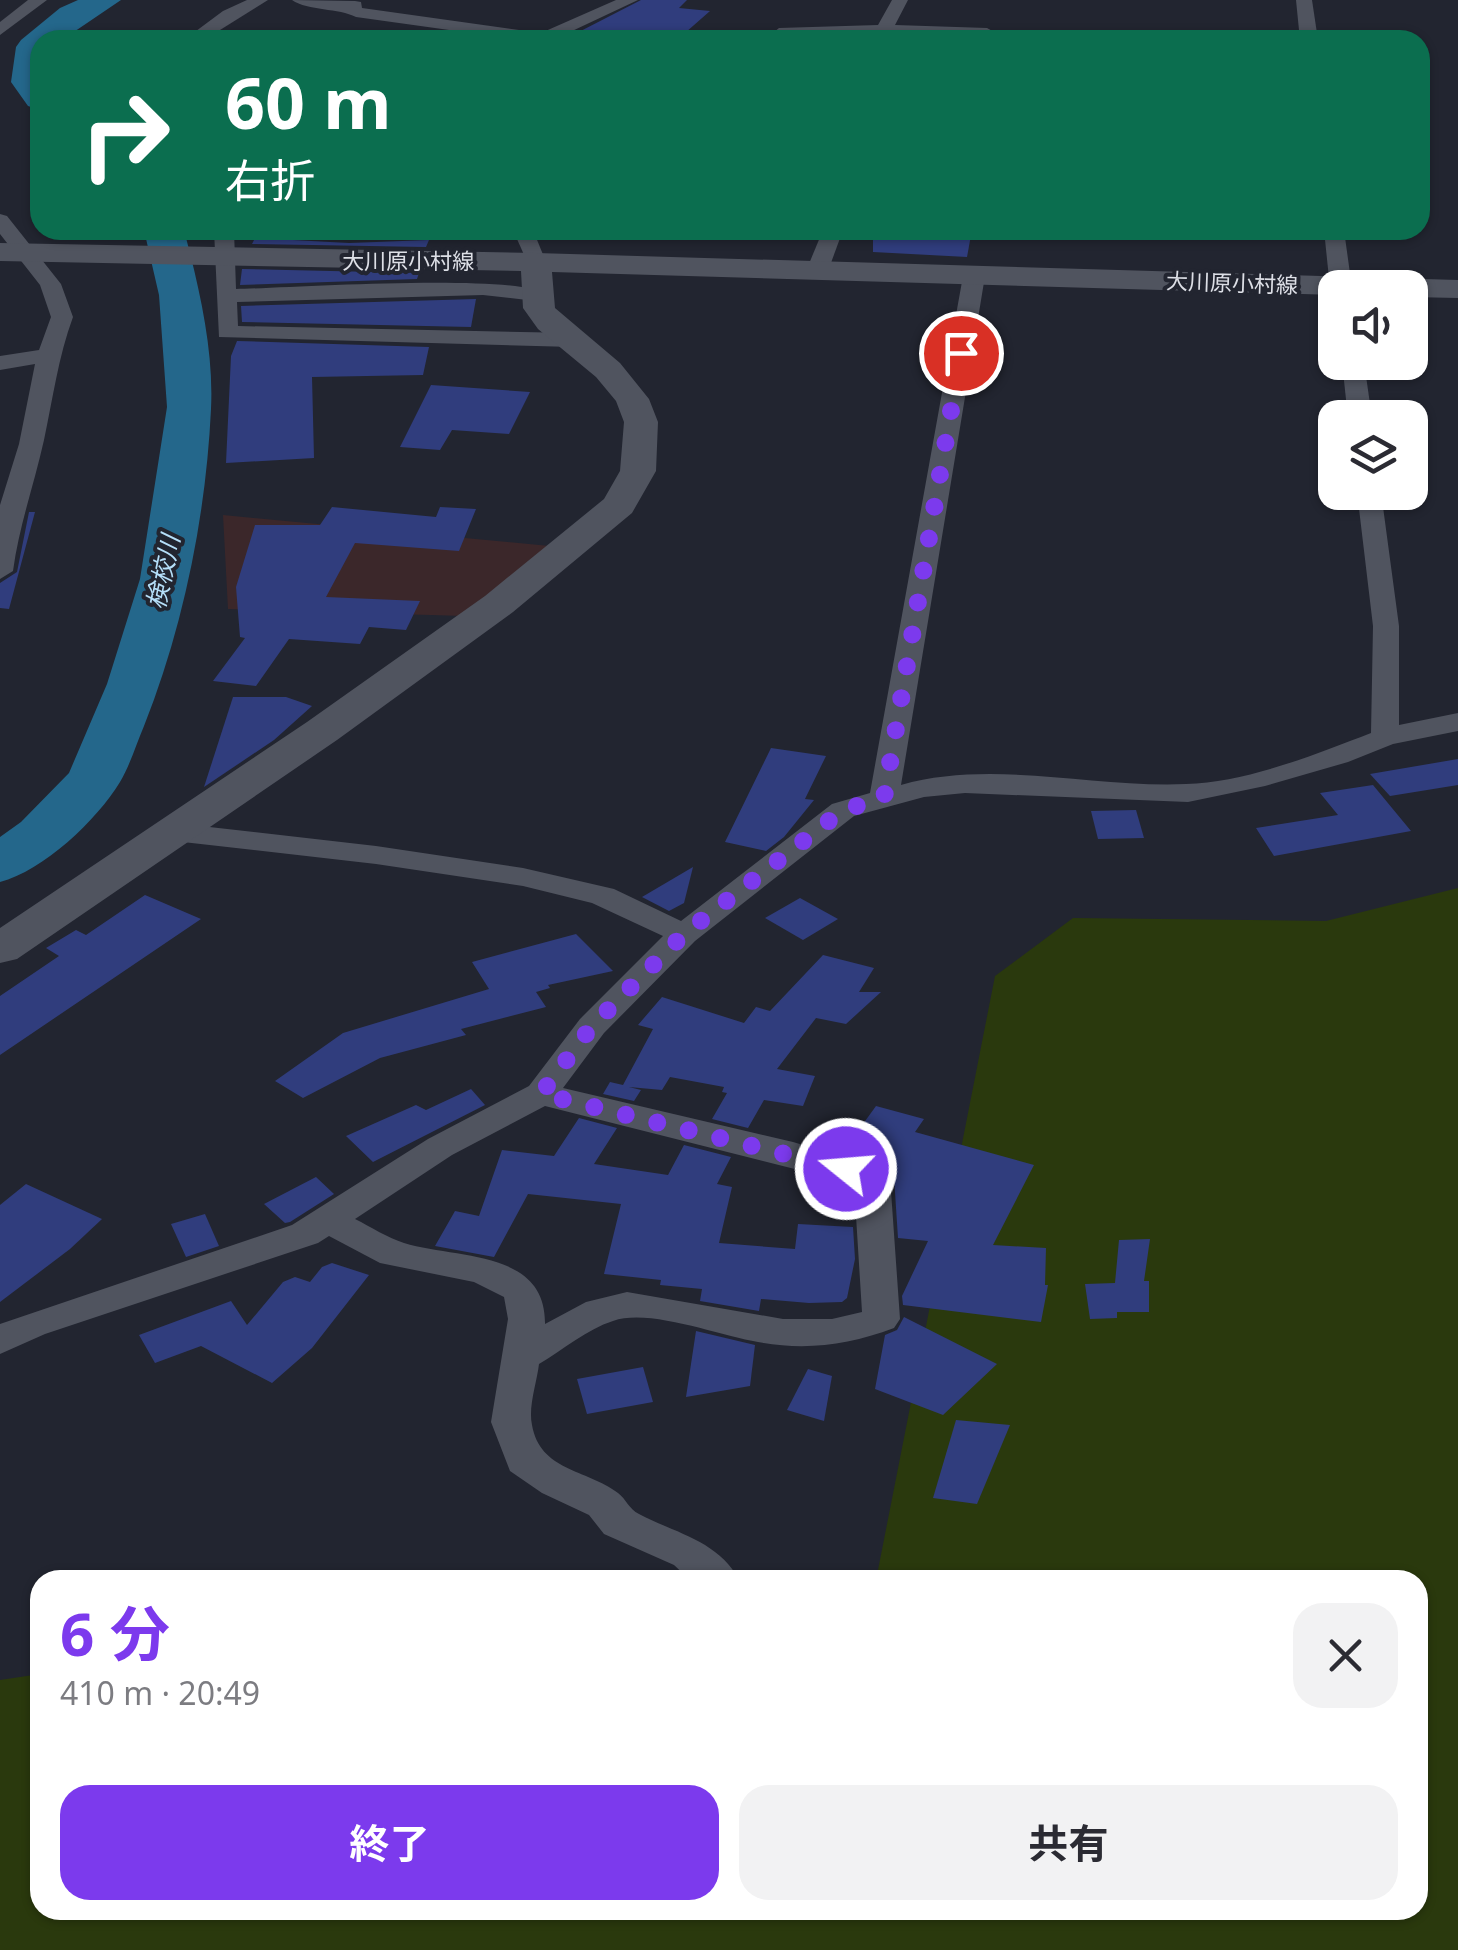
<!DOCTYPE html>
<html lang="ja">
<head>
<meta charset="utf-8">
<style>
	:root { --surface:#fff; --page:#f2f2f3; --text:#2b2b33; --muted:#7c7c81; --accent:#7c3aed }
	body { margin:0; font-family:"Noto Sans","Noto Sans JP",sans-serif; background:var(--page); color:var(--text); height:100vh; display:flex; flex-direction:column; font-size:38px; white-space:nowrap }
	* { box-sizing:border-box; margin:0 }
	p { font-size:32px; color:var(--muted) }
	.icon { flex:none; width:55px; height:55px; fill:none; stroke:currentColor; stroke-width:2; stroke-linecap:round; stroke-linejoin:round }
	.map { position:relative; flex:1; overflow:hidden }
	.side { position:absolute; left:30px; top:1570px; width:1398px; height:350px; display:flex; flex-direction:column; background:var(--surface); border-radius:30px; box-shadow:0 2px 8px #0004 }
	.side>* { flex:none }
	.guide { position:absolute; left:30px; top:30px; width:1400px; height:210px; border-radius:30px; box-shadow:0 2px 8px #0004; background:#0b6e4f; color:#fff; overflow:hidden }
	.controls { position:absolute; left:1318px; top:270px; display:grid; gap:20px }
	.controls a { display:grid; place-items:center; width:110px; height:110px; border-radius:20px; background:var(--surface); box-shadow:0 2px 8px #0004; font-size:50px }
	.pin { position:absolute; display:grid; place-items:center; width:85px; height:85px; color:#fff; margin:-42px; border:5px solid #fff; border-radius:50%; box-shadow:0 2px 10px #0007 }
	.me { position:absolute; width:110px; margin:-55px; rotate:287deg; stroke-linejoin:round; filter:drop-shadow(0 0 8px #0008) }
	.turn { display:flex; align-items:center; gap:35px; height:210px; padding:0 30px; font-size:45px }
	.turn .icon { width:130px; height:130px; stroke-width:2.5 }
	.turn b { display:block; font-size:70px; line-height:85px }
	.round { display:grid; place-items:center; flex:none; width:105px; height:105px; border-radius:30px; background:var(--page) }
	.head { display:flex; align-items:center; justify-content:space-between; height:170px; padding:0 30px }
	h1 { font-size:60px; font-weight:700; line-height:75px; color:var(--accent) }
	.primary-button { display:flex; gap:20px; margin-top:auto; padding:20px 30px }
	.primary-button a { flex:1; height:115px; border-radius:30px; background:var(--accent); color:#fff; font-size:40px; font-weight:700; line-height:115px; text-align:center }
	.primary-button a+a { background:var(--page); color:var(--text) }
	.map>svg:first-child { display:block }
	.industrial { fill:#3b272a }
	.green { fill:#2a390d }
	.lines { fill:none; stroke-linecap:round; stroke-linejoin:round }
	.river { fill:#24678b; fill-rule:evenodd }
	.building { fill:#303d7d }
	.street { fill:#50545f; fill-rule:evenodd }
	.secondary { fill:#50545f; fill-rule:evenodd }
	.route { stroke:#7c3aed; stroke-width:18; stroke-dasharray:0 32.4 }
	.labels { text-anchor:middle; stroke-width:8; stroke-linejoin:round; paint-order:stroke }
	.far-street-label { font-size:22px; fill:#dddfe6; stroke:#222530 }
	.far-water-label { font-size:25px; font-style:italic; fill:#b5dff9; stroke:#222530 }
</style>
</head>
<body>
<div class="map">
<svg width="1458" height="1950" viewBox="0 0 1458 1950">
	<rect width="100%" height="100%" fill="#222530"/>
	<polygon class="industrial" points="223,515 560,547 464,616 228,609"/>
	<polygon class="green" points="1458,888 1458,1950 0,1950 0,1680 40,1674 40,1910 1418,1910 1418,1580 876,1580 995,976 1073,918 1326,921"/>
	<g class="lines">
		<g class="river">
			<polygon points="78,0 121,0 62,40 40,40 40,110 28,106 11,82 16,47 21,40 60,8"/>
			<path d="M144,230H184C199,287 214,350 211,409C206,516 183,628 144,726C136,745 130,765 120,782C97,820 43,871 0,882V837L21,822L69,773L107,684L140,579L167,407L159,295Z"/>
		</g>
	</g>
	<g class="building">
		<polygon points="641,0 687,0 679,8 710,11 677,40 571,36"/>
		<polygon points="873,230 972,230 967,257 873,252"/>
		<polygon points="255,238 349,243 429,240 426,247 252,244"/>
		<polygon points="242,269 419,273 417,279 240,285"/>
		<polygon points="476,299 471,327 242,322 241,306"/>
		<polygon points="237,341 429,347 423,375 312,377 314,458 226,463 231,356"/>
		<polygon points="431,385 530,392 509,434 452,430 440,450 400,447"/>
		<polygon points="332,507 436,517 440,507 476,509 459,551 355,543 326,597 420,601 406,630 369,627 360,644 289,639 256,686 213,681 245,638 240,637 236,587 255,525 320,525"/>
		<polygon points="29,512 35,512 9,609 0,608 0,583 17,572"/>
		<polygon points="233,697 286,697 312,706 274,740 204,787"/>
		<polygon points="771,748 826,756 805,799 814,800 784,837 766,851 725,842"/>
		<polygon points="1458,759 1458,785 1390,796 1370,774"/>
		<polygon points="1373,785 1411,831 1274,856 1256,828 1338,815 1320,793"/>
		<polygon points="1136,810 1144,838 1098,839 1091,811"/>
		<polygon points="693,867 684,903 669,911 642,897"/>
		<polygon points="145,895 201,919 0,1055 0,996 59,956 46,948 76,930 86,935"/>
		<polygon points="800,898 838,919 803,940 765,918"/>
		<polygon points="576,934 613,971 548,985 550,988 536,992 546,1007 461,1029 466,1035 380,1058 303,1098 275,1081 343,1033 489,989 472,962"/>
		<polygon points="823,955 874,968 859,992 881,992 846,1024 816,1018 777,1069 815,1076 803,1106 764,1100 748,1128 712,1119 727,1093 722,1092 724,1087 670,1077 662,1090 629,1087 641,1090 634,1101 603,1094 610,1082 623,1085 653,1029 638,1025 662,997 744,1023 756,1007 770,1011"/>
		<polygon points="471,1089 485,1105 373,1162 346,1136 416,1105 426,1110"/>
		<polygon points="876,1106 924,1119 915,1132 1034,1165 993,1245 1046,1248 1045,1285 1048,1285 1041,1322 903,1305 902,1296 928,1241 898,1238 894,1177 889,1166 856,1157 870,1138 855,1135"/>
		<polygon points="579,1118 617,1128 594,1164 668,1175 684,1145 731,1157 717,1184 732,1187 719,1243 795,1249 798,1224 853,1227 855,1259 847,1298 842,1302 809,1303 761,1299 759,1311 700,1301 702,1289 660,1285 661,1280 604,1274 621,1204 528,1194 494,1257 435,1246 455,1211 479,1216 502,1150 554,1156"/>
		<polygon points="316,1177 334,1194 290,1222 285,1223 264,1204"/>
		<polygon points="26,1184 102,1219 70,1249 0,1302 0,1205"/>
		<polygon points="205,1214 219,1246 186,1257 171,1224"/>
		<polygon points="1150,1239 1144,1281 1149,1281 1149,1312 1117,1312 1117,1318 1090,1319 1085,1284 1115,1283 1119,1240"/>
		<polygon points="332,1263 369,1275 312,1348 272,1383 201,1346 155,1363 139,1335 231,1301 247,1325 283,1282 295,1277 310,1282 322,1267"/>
		<polygon points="904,1317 997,1364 943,1415 875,1389 885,1335 897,1330"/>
		<polygon points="696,1331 755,1345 750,1386 686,1397"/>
		<polygon points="643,1367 653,1402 587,1414 577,1379"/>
		<polygon points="808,1369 832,1376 824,1421 787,1410"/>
		<polygon points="956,1420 1010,1425 977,1504 933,1498"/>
	</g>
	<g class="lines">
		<g class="street">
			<polygon points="28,0 47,0 0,35 0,22"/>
			<polygon points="247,0 268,0 204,40 184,40 223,11"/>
			<path d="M292,0L355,1L361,2L362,8L541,33L616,0H638L553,40H520L356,17C339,8 308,11 292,0Z"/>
			<polygon points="892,0 908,0 895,25 987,28 996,33 987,38 889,35 887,40 869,40 872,35 764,40 779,28 878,25"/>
			<polygon points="1296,0 1312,0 1318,40 1300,40"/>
			<path d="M0,214L7,216L61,284L73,317C58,358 53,398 44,440C34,485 19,526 13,571L0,579V505L19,444L35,364L0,370V356L39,350L51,317L40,285L0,234Z"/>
			<path d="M214,230H234L236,289C284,288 522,272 547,295L536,301L483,295L237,302L238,326L573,333L584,340L573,347L219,337Z"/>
			<polygon points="249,230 438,230 428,236 349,239 259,236"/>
			<polygon points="513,230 533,230 546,262 543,266 529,266"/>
			<polygon points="823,230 843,230 828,271 817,277 806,271"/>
			<polygon points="1324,230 1344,230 1352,288 1335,288 1335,293 1330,288"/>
			<path d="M974,270L985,276L901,785C992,759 1092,788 1186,784C1247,782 1314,755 1371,733L1373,626L1357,492H1381L1399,626V725L1458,713V731L1393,744L1348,762L1265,786L1188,802L965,793L924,797L854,816L695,941L604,1033L563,1088L793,1142L885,1169L890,1177L900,1319L894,1328C848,1345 806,1351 758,1342C719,1336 650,1308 613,1321C587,1329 563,1350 539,1364C537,1382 528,1407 532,1425C540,1471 586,1469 618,1493C626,1499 629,1509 639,1514C675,1533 719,1541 739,1580H690L674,1565L604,1534L589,1515L542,1493L510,1471L491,1422L508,1319L504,1297L474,1282L380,1263L329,1236L318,1243L45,1334L0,1354V1324L292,1225L428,1139L529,1086L580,1019L663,936L592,903L523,886L376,864L174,841L163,838L159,832L163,826L174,823L376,846L523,868L614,889L681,921L832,804L870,793L963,276ZM545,1106L854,1184L862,1312L832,1319H783L627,1292L586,1302L545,1324C546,1249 456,1259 404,1243C388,1238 371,1227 355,1219L452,1155Z"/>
			<polygon points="1342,362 1364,362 1372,418 1348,418"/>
		</g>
		<polygon class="secondary" points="0,243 536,253 1458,280 1458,298 1410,297 1410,288 1335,288 1335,295 552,272 555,308 620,363 649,399 658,422 656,471 632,513 513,612 337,740 17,959 0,963 0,928 307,722 485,596 604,499 620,471 624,422 616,401 596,377 538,329 523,308 521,271 0,261"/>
	</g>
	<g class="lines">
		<polyline class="route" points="846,1169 541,1094 592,1026 684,934 843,810 884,798 961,353"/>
	</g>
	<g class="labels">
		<g class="far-street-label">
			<text x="408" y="269">大川原小村線</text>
			<text transform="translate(1232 283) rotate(2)" y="8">大川原小村線</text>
		</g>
		<g class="far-water-label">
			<text transform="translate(163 572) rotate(-78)" y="9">検校川</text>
		</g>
	</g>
</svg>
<div class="controls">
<a><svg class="icon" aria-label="sound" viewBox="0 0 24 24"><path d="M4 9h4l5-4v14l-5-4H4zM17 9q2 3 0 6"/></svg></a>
<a><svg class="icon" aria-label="layers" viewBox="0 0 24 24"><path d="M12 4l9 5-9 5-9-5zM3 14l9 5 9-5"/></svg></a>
</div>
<div class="pin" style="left:961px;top:353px;background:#d93025"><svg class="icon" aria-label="arrive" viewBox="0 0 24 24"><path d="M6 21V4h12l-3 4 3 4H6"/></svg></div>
<svg class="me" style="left:846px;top:1169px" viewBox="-20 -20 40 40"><circle r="17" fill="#7c3aed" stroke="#fff" stroke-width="3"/><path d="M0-11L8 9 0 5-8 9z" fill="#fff"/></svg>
<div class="guide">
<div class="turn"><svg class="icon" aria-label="right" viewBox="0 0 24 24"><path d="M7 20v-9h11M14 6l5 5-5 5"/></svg><div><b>60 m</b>右折</div></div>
</div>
<section class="side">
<div class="head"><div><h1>6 分</h1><p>410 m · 20:49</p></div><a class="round"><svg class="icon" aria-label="close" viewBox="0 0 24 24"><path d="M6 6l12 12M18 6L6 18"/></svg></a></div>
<div class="primary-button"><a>終了</a><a>共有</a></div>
</section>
</div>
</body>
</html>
